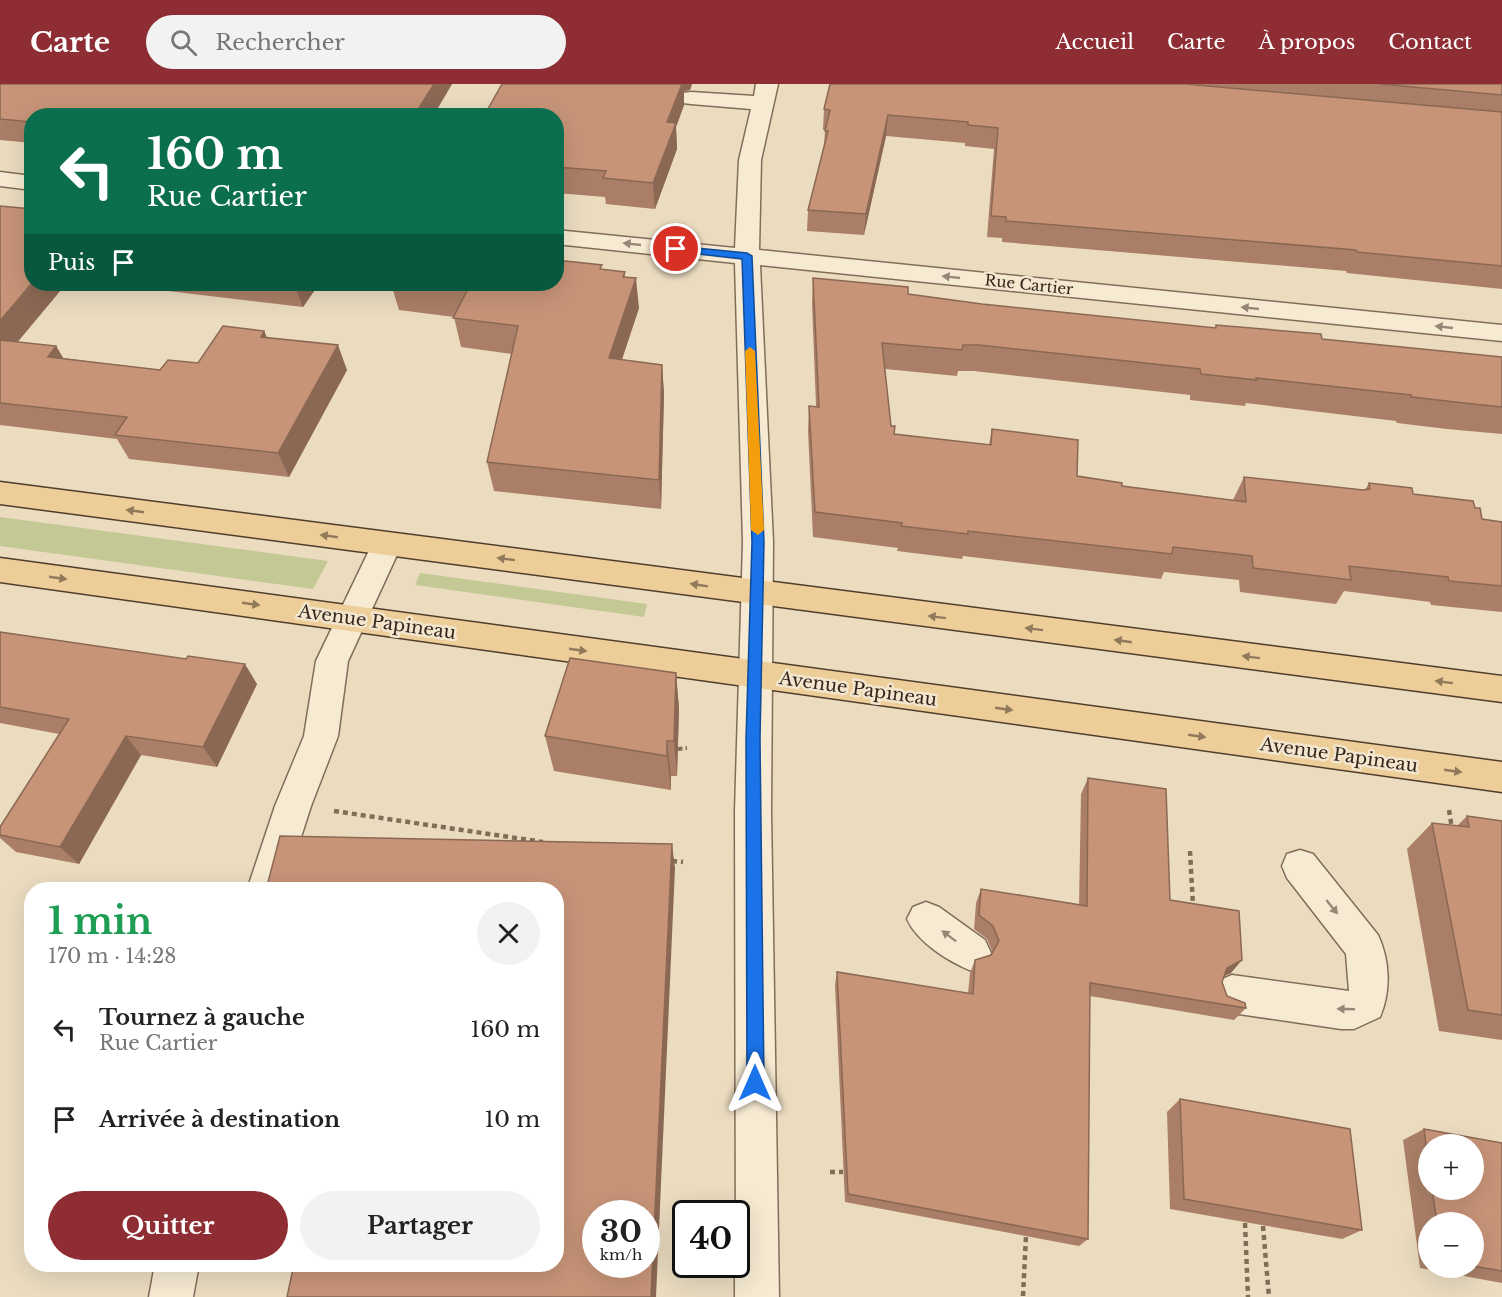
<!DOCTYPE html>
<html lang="fr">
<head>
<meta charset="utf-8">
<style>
	:root { --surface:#fff; --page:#f2f2f2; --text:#222; --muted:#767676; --accent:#8e2d33 }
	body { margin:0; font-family:"Libre Baskerville",serif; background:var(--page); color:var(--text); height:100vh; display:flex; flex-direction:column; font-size:22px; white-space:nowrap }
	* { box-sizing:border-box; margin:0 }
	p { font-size:20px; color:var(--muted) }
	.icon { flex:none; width:33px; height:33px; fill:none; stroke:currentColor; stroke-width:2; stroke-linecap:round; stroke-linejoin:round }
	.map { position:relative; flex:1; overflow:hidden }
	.details { position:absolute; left:24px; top:798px; width:540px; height:390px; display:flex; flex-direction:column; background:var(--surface); border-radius:24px; box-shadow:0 6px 24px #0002 }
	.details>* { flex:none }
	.hud { position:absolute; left:24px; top:24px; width:540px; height:183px; border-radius:24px; box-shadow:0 6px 24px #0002; background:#0b6e4f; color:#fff; overflow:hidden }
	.tools { position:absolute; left:1418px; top:1050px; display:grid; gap:12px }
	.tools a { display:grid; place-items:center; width:66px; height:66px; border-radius:50%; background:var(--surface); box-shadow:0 6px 24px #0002; font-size:30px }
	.speed { position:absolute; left:582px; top:1116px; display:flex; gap:12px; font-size:30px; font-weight:700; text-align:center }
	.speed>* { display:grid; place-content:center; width:78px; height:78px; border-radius:50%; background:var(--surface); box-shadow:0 6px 24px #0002; line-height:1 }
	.speed small { font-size:15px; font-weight:400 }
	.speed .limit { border:3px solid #111; border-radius:9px; background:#fff; color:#111 }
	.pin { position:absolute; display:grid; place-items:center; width:51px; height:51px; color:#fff; margin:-26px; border:3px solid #fff; border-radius:50%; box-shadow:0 2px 6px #0007 }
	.me { position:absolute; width:66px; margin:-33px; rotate:0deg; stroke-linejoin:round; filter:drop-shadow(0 0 4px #0008) }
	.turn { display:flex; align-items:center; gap:21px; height:126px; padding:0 24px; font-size:27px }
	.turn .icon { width:78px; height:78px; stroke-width:2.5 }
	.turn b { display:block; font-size:42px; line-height:51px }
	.then { display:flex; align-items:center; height:57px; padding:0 24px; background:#0003; gap:12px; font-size:22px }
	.round { display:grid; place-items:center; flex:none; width:63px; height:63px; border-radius:32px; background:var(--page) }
	.summary { display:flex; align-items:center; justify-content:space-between; height:102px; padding:0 24px }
	h1 { font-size:36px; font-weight:700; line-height:45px; color:#1e9e55 }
	.primary-button { display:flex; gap:12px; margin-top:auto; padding:12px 24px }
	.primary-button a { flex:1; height:69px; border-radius:36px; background:var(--accent); color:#fff; font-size:24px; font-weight:700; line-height:69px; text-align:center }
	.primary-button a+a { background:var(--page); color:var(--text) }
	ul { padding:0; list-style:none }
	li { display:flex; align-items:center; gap:18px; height:90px; padding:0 24px }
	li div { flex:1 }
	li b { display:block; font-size:22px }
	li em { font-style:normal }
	header { display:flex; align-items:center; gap:36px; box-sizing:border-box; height:84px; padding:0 30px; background:var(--accent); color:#fff }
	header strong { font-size:28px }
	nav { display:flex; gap:33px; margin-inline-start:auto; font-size:21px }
	.search { width:420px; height:54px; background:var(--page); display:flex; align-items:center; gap:15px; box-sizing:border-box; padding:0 21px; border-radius:33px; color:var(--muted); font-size:22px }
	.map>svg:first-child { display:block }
	.green { fill:#c4c895 }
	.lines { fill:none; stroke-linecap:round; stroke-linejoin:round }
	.minor-casing { stroke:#826d59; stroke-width:3 }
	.major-casing { stroke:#503c2d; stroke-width:3 }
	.path-far1 { stroke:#826d59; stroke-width:4; stroke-dasharray:4.5 3; stroke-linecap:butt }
	.path { stroke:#826d59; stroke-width:4.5; stroke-dasharray:5 4; stroke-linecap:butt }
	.minor { fill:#f6ead2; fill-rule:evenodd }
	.major { fill:#edce99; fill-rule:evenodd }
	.wall { fill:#ab7f67; fill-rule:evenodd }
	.shaded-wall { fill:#8b6854 }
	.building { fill:#c79478; stroke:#8b6854; stroke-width:1.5; fill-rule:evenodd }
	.oneway { fill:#948878 }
	.oneway2 { fill:#907a5b }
	.route { fill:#1a73e8; stroke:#114b97; stroke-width:1.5 }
	.slow { fill:#f59e0b }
	.labels { text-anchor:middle; stroke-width:5; stroke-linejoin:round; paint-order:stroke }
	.far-street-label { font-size:15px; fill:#33261d; stroke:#f3e6cf }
	.street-label { font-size:18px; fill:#33261d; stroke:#f3e6cf }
</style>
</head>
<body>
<header>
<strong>Carte</strong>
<div class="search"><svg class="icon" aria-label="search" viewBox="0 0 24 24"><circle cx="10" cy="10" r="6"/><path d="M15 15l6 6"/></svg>Rechercher</div>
<nav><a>Accueil</a><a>Carte</a><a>À propos</a><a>Contact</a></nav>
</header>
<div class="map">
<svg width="1502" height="1213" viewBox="0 0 1502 1213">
	<rect width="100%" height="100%" fill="#ebdcc0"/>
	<g class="green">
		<polygon points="0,433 328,477 313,505 0,462"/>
		<polygon points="420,489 647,520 644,533 415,501"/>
	</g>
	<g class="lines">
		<g class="minor-casing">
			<g id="minor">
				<polygon points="756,0 778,0 761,76 759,166 1502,241 1502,257 760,181 773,458 771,727 779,1213 735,1213 735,1180 736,1180 735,727 743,458 735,179 556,160 556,146 735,164 739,76 751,25 691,20 683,19 680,14 683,9 691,8 754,12"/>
				<polygon points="0,88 32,92 32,106 0,102"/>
				<polygon points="387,449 398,452 402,460 348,577 338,652 311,722 284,806 247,806 275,722 304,652 316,577 376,452"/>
				<path d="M1300,766L1313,770L1378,851C1390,877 1391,907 1380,933L1354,945H1341L1232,929L1218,923L1213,910L1218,897L1232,891L1349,907L1346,870L1287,794L1282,782L1287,770Z"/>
				<path d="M926,818L939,823L985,856L991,869L985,882L972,887C949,878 917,858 907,835L913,823Z"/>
				<polygon points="155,1180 199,1180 193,1213 149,1213"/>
			</g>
		</g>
		<g class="major-casing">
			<g id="major">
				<polygon points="0,398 1502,592 1502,618 0,420"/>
				<polygon points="0,474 1502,678 1502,708 0,498"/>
			</g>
		</g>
		<polyline class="path-far1" points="678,665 687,664"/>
		<g class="path">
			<polyline points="1449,726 1452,745"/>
			<polyline points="334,727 543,758"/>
			<polyline points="1190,767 1193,822"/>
			<polyline points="672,777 683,778"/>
			<polyline points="830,1088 843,1088"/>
			<polyline points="1245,1139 1248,1213"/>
			<polyline points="1263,1142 1269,1213"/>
			<polyline points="1023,1212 1026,1152"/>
		</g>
		<use href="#minor" class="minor"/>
		<use href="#major" class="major"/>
	</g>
	<g class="wall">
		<polygon points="0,0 452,0 433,32 32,32 32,59 0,56"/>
		<polygon points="502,0 692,0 690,6 684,7 684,21 676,43 677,65 655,125 606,120 605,113 556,109 556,32"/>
		<polygon points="830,0 1502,0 1502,205 1347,189 1346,187 1002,158 1002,154 987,153 994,65 965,62 965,59 886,52 864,151 807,147 808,126 824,62 825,46 823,46 824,25"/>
		<polygon points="0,122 18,258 56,262 63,274 160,286 198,279 264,247 267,254 347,286 289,393 129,375 117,355 0,341"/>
		<polygon points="603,186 625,188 625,193 639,224 622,276 662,281 664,310 661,425 494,407 487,378 512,270 461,263 454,233 399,226 391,200 556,200"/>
		<polygon points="813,194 908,210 982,220 1215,244 1216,241 1322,255 1502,273 1502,350 1447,345 1397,339 1396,337 1246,319 1245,322 1190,316 1190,311 974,287 958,287 957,292 885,285 891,342 894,350 989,361 992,345 1077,392 1122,402 1233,416 1244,393 1365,406 1369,399 1413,410 1475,424 1482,435 1502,438 1502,528 1431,521 1430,518 1344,507 1336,520 1240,508 1239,496 1164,488 1161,495 963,472 962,475 897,467 898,464 813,453 808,347 809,322 816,322 812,220"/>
		<polygon points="164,200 319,200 303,223 168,207"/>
		<polygon points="0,548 257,600 217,683 141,671 79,780 16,768 0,754 0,743 59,650 0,639"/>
		<polygon points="676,589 679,625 677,692 671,692 671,706 554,687 545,652"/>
		<polygon points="1088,694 1170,816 1231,889 1224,892 1222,898 1227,912 1246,924 1234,936 1090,912 1088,1155 1079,1162 845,1118 835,901 837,888 968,909 970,889 975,876 991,871 993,869 987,855 974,845 976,819 981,805 1079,821 1081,710"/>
		<polygon points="1467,732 1502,737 1502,956 1439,947 1407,765 1432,739 1457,742"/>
		<polygon points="1180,1015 1362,1146 1342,1155 1170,1125 1167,1028"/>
		<path d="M1424,1045L1502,1059V1199L1420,1184L1403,1056ZM1428,1060L1473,1106H1428ZM1428,1138H1473V1184H1428Z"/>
	</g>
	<g class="shaded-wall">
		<polygon points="434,0 452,0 433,32 414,32"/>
		<polygon points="677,0 692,0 690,6 684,7 684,21 676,43 677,65 655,125 653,99 667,38"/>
		<polygon points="888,31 886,52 864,151 866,130"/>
		<polygon points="636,194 639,224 612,304 609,274"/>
		<polygon points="32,200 66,200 1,278 0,276 0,237"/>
		<polygon points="294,200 319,200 303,223"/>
		<polygon points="264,247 275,272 261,253"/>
		<polygon points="338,261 347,286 289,393 278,369"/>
		<polygon points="56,262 71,287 48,273"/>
		<polygon points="662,281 664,310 661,425 659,396"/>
		<polygon points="245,580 257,600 217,683 203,663"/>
		<polygon points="676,589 679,625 677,692 674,657"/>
		<polygon points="126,652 141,671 79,780 60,763"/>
		<polygon points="667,657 671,692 671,706 667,672"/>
		<polygon points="672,760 675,784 656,1213 651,1213"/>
		<polygon points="1242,876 1231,889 1216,896 1227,884"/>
	</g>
	<g class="building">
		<polygon points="0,0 434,0 414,32 32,32 32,38 0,35"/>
		<polygon points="502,0 682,0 667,38 676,39 653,99 603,94 606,87 556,83 556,32 484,32"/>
		<polygon points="830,0 1185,0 1502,28 1502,182 1357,168 1356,166 1006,137 1006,133 991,132 998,44 968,41 968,38 888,31 866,130 808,126 828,47 825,47 830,26 824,25"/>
		<polygon points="1380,0 1502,0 1502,11"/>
		<polygon points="0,122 32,125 32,199 0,237"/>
		<polygon points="556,176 602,181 600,185 625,188 623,193 636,194 609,274 662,281 659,396 487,378 518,242 453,234 468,205 417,200 556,200"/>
		<polygon points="813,194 908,203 908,210 982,220 1216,244 1216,241 1321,250 1322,255 1502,273 1502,323 1464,319 1412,313 1411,311 1256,294 1257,296 1201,290 1200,285 979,261 963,261 962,266 882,259 891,342 895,342 894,350 991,361 992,345 1078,356 1077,392 1122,399 1122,402 1246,418 1244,393 1363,406 1370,405 1369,399 1412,404 1413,410 1473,417 1475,424 1480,424 1482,435 1502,438 1502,502 1449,497 1448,493 1349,482 1351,496 1253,484 1252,472 1173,463 1172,470 968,447 968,450 901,442 902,439 815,428 809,322 819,323"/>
		<polygon points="223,242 264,247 261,253 338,261 278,369 115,351 127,333 0,319 0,256 56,262 48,273 160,286 168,276 198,279"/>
		<polygon points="0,548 186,575 188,572 245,580 203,663 126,652 60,763 0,751 0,743 69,635 0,623"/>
		<polygon points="570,574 676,589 674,657 667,657 667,672 545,652"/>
		<polygon points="1088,694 1166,705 1170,816 1239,827 1242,876 1227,884 1222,898 1227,912 1245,919 1246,924 1090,899 1088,1155 848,1110 837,888 973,910 975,876 991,871 999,857 993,842 979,831 981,805 1087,822"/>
		<polygon points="1467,732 1502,737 1502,931 1468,926 1432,739 1469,743"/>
		<path d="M280,752L672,760L651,1213H287L294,1180H556V806H266ZM596,1130H646V1180H596Z"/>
		<polygon points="1180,1015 1350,1045 1362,1146 1184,1115"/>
		<polygon points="1424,1045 1502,1059 1502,1187 1473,1182 1473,1138 1437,1138 1432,1106 1473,1106 1473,1060 1428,1060 1428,1076"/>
	</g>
	<defs><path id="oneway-solid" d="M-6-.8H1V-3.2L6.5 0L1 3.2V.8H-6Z" transform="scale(1.5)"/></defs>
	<g class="oneway">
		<use href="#oneway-solid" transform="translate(632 160) rotate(-174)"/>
		<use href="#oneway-solid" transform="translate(951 193) rotate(-174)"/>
		<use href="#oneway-solid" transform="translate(1250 224) rotate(-174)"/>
		<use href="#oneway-solid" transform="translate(1444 243) rotate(-174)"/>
		<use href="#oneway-solid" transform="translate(1332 823) rotate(51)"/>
		<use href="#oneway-solid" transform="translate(949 852) rotate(-143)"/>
		<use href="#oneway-solid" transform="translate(1346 925) rotate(-178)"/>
	</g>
	<g class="oneway2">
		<use href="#oneway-solid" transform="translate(135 427) rotate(-172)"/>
		<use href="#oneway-solid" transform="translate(329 452) rotate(-172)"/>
		<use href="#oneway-solid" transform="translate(506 475) rotate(-173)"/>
		<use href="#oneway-solid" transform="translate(58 494) rotate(8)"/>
		<use href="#oneway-solid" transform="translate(699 501) rotate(-171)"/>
		<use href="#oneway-solid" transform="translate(251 520) rotate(8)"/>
		<use href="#oneway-solid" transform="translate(937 533) rotate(-173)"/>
		<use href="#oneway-solid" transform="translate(1034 545) rotate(-173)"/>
		<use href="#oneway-solid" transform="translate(1123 557) rotate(-172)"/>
		<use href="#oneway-solid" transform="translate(578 566) rotate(8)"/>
		<use href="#oneway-solid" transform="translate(1251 573) rotate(-173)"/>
		<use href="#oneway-solid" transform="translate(1444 598) rotate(-173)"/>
		<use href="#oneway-solid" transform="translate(1004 625) rotate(8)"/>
		<use href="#oneway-solid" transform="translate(1197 652) rotate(8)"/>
		<use href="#oneway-solid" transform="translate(1453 687) rotate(8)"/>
	</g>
	<polygon class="route" points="676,162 747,169 752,172 764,458 760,655 764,999 761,1005 755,1007 749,1005 747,999 746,655 752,458 742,175 672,167 671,165"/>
	<polygon class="slow" points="750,263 755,267 764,446 758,451 751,446 745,267"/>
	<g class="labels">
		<g class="far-street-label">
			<text transform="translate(1029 201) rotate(6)" y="5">Rue Cartier</text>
		</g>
		<g class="street-label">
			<text transform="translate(377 538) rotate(8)" y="6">Avenue Papineau</text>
			<text transform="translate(858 605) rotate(8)" y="6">Avenue Papineau</text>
			<text transform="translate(1339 671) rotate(8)" y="6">Avenue Papineau</text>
		</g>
	</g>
</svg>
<div class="tools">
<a>+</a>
<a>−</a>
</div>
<div class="speed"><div>30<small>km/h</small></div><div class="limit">40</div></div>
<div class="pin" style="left:676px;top:165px;background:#d93025"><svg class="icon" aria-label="arrive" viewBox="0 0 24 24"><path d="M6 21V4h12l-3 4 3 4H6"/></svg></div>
<svg class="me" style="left:755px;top:999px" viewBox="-20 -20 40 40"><path d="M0-17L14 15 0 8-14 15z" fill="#1a73e8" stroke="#fff" stroke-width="4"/></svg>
<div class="hud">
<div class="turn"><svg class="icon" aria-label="left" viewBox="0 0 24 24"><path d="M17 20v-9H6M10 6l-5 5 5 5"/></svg><div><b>160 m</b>Rue Cartier</div></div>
<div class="then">Puis<svg class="icon" aria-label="arrive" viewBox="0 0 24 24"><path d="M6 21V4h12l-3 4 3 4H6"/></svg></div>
</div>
<section class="details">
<div class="summary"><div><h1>1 min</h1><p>170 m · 14:28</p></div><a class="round"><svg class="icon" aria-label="close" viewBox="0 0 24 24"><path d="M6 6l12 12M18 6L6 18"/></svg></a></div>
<ul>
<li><svg class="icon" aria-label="left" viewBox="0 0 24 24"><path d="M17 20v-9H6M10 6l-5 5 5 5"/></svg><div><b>Tournez à gauche</b><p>Rue Cartier</p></div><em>160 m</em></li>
<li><svg class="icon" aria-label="arrive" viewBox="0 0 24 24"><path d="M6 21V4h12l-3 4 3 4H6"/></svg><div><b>Arrivée à destination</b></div><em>10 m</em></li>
</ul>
<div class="primary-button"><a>Quitter</a><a>Partager</a></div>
</section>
</div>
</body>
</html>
